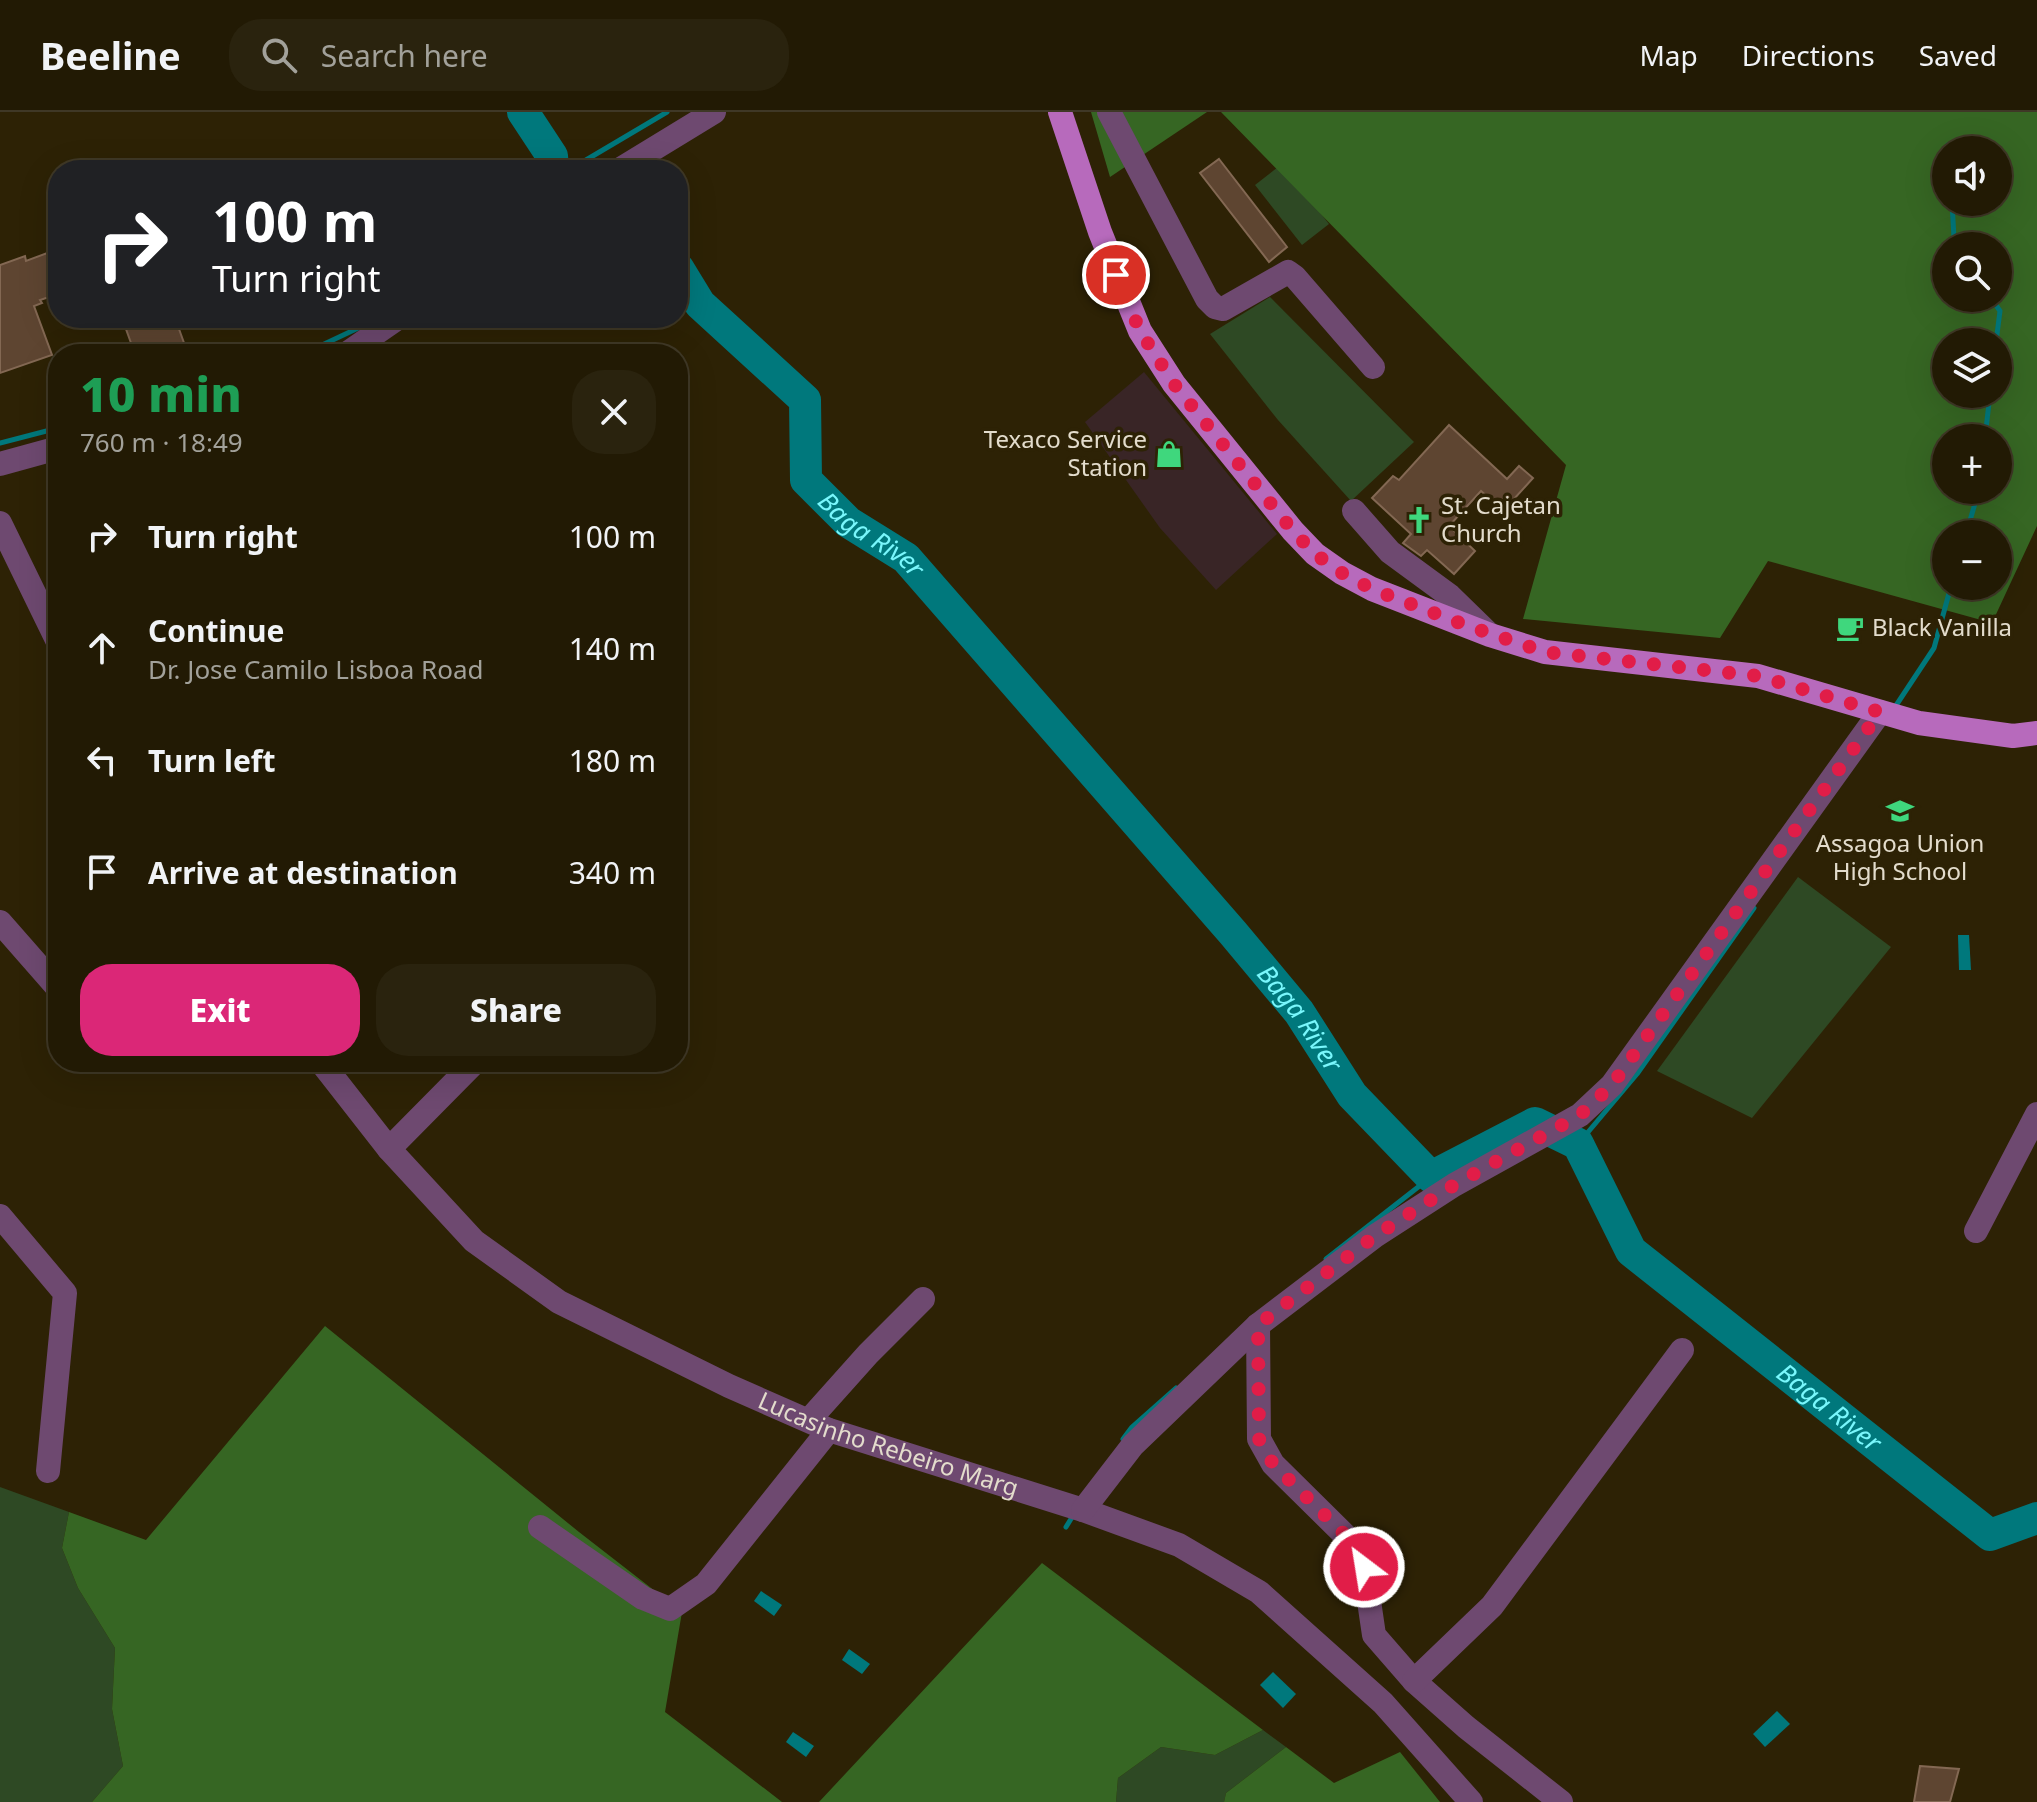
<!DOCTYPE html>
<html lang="en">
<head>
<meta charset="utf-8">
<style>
	:root { --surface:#221a04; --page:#2a230e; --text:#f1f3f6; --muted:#a2a19a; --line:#3f3826; --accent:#db2777 }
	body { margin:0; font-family:"Noto Sans",sans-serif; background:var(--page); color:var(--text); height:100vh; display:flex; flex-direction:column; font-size:30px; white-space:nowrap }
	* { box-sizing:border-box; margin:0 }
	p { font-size:26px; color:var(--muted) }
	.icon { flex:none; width:44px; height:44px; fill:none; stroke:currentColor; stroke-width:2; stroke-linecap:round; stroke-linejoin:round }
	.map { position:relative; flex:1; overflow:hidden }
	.side { position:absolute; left:48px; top:232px; width:640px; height:728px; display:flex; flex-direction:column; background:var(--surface); border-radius:32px; box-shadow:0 8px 32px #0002,0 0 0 2px var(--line) }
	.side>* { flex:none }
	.banner { position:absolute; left:48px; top:48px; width:640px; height:168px; border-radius:32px; box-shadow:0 8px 32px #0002,0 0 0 2px var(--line); background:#202124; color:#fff; overflow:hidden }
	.buttons { position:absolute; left:1932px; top:24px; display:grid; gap:16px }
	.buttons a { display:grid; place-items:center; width:80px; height:80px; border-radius:50%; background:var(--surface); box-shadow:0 8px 32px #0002,0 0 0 2px var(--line); font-size:40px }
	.pin { position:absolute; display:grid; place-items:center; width:68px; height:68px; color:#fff; margin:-34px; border:4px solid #fff; border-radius:50%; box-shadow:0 2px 8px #0007 }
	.me { position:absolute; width:88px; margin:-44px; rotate:329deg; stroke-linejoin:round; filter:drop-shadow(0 0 6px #0008) }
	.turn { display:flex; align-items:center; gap:28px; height:168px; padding:0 32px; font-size:36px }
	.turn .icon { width:104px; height:104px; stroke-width:2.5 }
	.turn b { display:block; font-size:56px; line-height:68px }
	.round { display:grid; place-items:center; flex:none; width:84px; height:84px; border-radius:32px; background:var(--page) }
	.head { display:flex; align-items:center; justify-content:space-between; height:136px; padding:0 32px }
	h1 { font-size:48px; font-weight:800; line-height:60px; color:#1e9e55 }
	.button { display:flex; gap:16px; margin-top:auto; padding:16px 32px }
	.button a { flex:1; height:92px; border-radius:32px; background:var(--accent); color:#fff; font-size:32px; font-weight:800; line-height:92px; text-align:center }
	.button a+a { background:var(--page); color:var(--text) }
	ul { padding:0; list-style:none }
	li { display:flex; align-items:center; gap:24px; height:112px; padding:0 32px }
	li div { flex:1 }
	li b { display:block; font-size:30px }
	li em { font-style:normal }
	header { display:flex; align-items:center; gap:48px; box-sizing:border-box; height:112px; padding:0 40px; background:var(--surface); border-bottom:2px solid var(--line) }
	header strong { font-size:38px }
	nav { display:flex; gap:44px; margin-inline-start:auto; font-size:28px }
	.search { width:560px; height:72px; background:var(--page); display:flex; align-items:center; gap:20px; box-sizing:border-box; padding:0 28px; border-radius:32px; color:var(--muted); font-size:30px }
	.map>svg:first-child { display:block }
	.commercial { fill:#392526 }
	.green { fill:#2e4924 }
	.forest { fill:#366623; fill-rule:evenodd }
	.water { fill:#00787c }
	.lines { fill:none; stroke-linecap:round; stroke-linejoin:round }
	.stream { stroke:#00787c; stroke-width:5 }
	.river { stroke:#00787c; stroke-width:32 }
	.building { fill:#5e4531; stroke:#836853; stroke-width:2 }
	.minor { stroke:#6e4970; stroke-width:24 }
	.major { stroke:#b76abc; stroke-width:24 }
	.route { stroke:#e11d48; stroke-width:14; stroke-dasharray:0 25.2 }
	.labels { text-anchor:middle; stroke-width:7; stroke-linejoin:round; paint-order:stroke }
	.poi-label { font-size:24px; fill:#e3dccc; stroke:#2d2205; text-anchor:start }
	.street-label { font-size:24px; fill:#e3dccc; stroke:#2d2205 }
	.water-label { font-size:26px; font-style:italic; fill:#79f7fc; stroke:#2d2205 }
</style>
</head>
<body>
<header>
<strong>Beeline</strong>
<div class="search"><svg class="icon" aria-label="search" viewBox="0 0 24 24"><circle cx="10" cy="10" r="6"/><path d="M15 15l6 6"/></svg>Search here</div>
<nav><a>Map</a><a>Directions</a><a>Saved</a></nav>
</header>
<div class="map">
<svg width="2037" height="1690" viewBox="0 0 2037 1690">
	<rect width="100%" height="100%" fill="#2d2205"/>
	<polygon class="commercial" points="1144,260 1277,422 1216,478 1160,416 1085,310"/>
	<g class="green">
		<polygon points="1282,52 1329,112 1302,133 1255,73"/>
		<polygon points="1270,185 1414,330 1351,389 1278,308 1210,222"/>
		<polygon points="1798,765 1891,835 1752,1006 1657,959"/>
		<polygon points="0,1375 69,1400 62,1436 78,1476 115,1536 112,1597 123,1654 92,1690 0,1690"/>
		<polygon points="1263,1618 1286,1635 1226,1681 1224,1690 1116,1690 1118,1666 1161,1635 1215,1643"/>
	</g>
	<g class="forest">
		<polygon points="1091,0 1207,0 1110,65"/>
		<path d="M1221,0H2037V414L1992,511L1768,449L1720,526L1523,507L1566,353ZM1946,38H1998V90H1946ZM1946,134H1998V186H1946ZM1946,230H1998V282H1946ZM1946,326H1998V378H1946ZM1946,422H1998V474H1946Z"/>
		<polygon points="325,1214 579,1420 682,1500 665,1600 782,1690 92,1690 123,1654 112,1597 115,1536 78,1476 62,1436 69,1400 146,1428"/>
		<polygon points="1042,1451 1263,1618 1215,1643 1161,1635 1118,1666 1116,1690 819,1690"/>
		<polygon points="1286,1635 1334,1671 1400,1640 1440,1690 1224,1690 1226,1681"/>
	</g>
	<g class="water">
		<polygon points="1958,823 1969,823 1971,858 1959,858"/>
		<polygon points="761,1479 782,1493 774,1504 754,1489"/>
		<polygon points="849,1537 870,1552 862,1562 842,1548"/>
		<polygon points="1273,1560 1296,1582 1283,1596 1260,1573"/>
		<polygon points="1777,1599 1790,1612 1765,1635 1753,1622"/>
		<polygon points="793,1620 814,1634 806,1645 786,1630"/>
	</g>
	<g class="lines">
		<g class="stream">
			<polyline points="1948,33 1949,38"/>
			<polyline points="577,58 586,48 667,0"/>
			<polyline points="1952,90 1954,126 1959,134"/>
			<polyline points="1991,186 2000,199 1996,230"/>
			<polyline points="303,242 371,210"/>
			<polyline points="1985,326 1990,282"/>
			<polyline points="0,331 58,316"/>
			<polyline points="1966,422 1979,378"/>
			<polyline points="1893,598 1934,536 1951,474"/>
			<polyline points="1578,1032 1637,962 1754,796"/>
			<polyline points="1326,1147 1431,1065"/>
			<polyline points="1123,1327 1132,1315 1176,1276"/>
			<polyline points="1066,1415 1074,1402"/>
		</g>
		<g class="river">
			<polyline points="523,0 552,44 553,58"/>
			<path id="s1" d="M678,156L700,192L805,288L806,368L848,410L906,446L1233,821L1299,900L1352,983L1431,1065L1535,1011L1578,1032L1631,1139L1990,1423L2037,1406"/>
		</g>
	</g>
	<g class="building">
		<polygon points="1219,47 1287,135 1269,150 1200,61"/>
		<polygon points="58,137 58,182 40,188 42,191 34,194 52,243 0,261 0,153 25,144 26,149"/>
		<polygon points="122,206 175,206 188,242 135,242"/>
		<polygon points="1449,313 1507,367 1519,354 1533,366 1503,399 1481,379 1449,414 1475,439 1454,462 1427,438 1421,444 1403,431 1411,422 1372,386 1393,364 1399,368"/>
		<polygon points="1920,1654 1959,1657 1950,1690 1914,1690"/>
	</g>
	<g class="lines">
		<g class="minor">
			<polyline points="1109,0 1207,187 1215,195 1223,197 1288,160 1295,165 1373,255"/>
			<polyline points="619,58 714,0"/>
			<polyline points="346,242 398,206"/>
			<polyline points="0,352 58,336"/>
			<polyline points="1354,399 1390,440 1450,484 1488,521"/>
			<polyline points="0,411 58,530"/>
			<polyline points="0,810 57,875"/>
			<path id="s2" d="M321,950L389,1037L474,1129L559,1190L729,1274L829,1318L1083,1398L1179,1433L1259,1480L1383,1591L1471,1690"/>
			<polyline points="389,1037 475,950"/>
			<polyline points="0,1104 65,1181 48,1359"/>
			<polyline points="1976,1119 2037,1002"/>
			<polyline points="1258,1213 1259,1327 1273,1352 1359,1437 1364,1455 1374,1523 1414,1569 1466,1615 1561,1690"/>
			<polyline points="809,1308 868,1242 923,1187"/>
			<polyline points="1083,1398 1133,1333 1258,1213 1375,1124 1454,1073 1580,1003 1612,973 1880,600"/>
			<polyline points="540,1415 643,1486 670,1497 706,1472 829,1318"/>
			<polyline points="1414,1569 1492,1494 1682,1238"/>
		</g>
		<polyline class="major" points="1060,0 1100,120 1140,219 1174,272 1293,419 1315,442 1342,461 1372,477 1490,523 1545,540 1758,564 1919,611 2013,624 2037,621"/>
	</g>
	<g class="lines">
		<polyline class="route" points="1116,163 1140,219 1174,272 1293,419 1315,442 1342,461 1372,477 1465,513 1545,540 1758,564 1880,600 1612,973 1580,1003 1454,1073 1375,1124 1258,1213 1259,1327 1273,1352 1359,1437 1364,1455"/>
	</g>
	<defs>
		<g id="shop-bare" transform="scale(2.16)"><path d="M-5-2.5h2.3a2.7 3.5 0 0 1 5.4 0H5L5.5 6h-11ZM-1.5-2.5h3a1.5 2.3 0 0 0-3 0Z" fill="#3fd77d" stroke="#2d2205" stroke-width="2.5" paint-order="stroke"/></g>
		<g id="church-bare" transform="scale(2.16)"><path d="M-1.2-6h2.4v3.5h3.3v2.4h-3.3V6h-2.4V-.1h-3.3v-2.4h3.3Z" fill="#3fd77d" stroke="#2d2205" stroke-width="2.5" paint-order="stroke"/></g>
		<g id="cafe-bare" transform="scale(2.16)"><path d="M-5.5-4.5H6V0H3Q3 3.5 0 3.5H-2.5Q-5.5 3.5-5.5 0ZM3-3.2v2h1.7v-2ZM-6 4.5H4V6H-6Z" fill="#3fd77d" stroke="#2d2205" stroke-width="2.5" paint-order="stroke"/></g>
		<g id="school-bare" transform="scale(2.16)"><path d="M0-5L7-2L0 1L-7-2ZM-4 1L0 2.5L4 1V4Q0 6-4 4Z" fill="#3fd77d" stroke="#2d2205" stroke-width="2.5" paint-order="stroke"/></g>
	</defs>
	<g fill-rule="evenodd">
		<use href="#shop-bare" x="1169" y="342"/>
		<use href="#church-bare" x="1419" y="408"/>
		<use href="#cafe-bare" x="1850" y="516"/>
		<use href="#school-bare" x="1900" y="699"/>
	</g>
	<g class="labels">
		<g class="poi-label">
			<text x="1147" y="336" text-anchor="end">Texaco Service<tspan x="1147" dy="28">Station</tspan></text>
			<text x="1441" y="402">St. Cajetan<tspan x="1441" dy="28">Church</tspan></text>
			<text x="1872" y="524">Black Vanilla</text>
			<text x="1900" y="740" text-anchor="middle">Assagoa Union<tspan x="1900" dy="28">High School</tspan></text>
		</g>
		<g class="street-label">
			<text dy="8" stroke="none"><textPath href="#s2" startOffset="700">Lucasinho Rebeiro Marg</textPath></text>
		</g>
		<g class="water-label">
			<text dy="9" stroke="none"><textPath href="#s1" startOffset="350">Baga River</textPath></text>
			<text dy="9" stroke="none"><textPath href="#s1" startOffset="998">Baga River</textPath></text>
			<text dy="9" stroke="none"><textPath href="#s1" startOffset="1742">Baga River</textPath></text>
		</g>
	</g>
</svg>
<div class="buttons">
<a><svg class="icon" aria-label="sound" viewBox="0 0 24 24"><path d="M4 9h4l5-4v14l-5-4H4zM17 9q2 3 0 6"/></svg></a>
<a><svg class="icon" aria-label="search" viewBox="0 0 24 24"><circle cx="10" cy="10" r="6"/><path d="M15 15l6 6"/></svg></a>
<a><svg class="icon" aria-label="layers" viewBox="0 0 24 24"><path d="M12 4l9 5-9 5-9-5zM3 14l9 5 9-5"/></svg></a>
<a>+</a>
<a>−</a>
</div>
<div class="pin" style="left:1116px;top:163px;background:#d93025"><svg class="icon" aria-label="arrive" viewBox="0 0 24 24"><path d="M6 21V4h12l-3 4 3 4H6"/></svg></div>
<svg class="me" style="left:1364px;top:1455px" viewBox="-20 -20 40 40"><circle r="17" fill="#e11d48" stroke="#fff" stroke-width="3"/><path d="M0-11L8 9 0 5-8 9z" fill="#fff"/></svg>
<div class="banner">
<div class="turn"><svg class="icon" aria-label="right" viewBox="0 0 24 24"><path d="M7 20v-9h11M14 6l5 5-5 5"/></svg><div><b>100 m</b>Turn right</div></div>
</div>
<section class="side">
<div class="head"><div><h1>10 min</h1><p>760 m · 18:49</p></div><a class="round"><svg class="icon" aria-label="close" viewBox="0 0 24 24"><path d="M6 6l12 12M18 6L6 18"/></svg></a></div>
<ul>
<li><svg class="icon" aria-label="right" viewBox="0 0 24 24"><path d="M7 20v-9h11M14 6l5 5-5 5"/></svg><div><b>Turn right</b></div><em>100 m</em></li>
<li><svg class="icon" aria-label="ahead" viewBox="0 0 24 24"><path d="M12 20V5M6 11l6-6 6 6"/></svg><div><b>Continue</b><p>Dr. Jose Camilo Lisboa Road</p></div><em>140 m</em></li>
<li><svg class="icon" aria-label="left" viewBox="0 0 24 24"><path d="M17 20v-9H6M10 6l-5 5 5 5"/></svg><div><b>Turn left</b></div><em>180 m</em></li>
<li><svg class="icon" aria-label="arrive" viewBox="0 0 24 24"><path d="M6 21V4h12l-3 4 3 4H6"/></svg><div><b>Arrive at destination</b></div><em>340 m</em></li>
</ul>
<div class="button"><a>Exit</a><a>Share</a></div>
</section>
</div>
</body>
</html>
